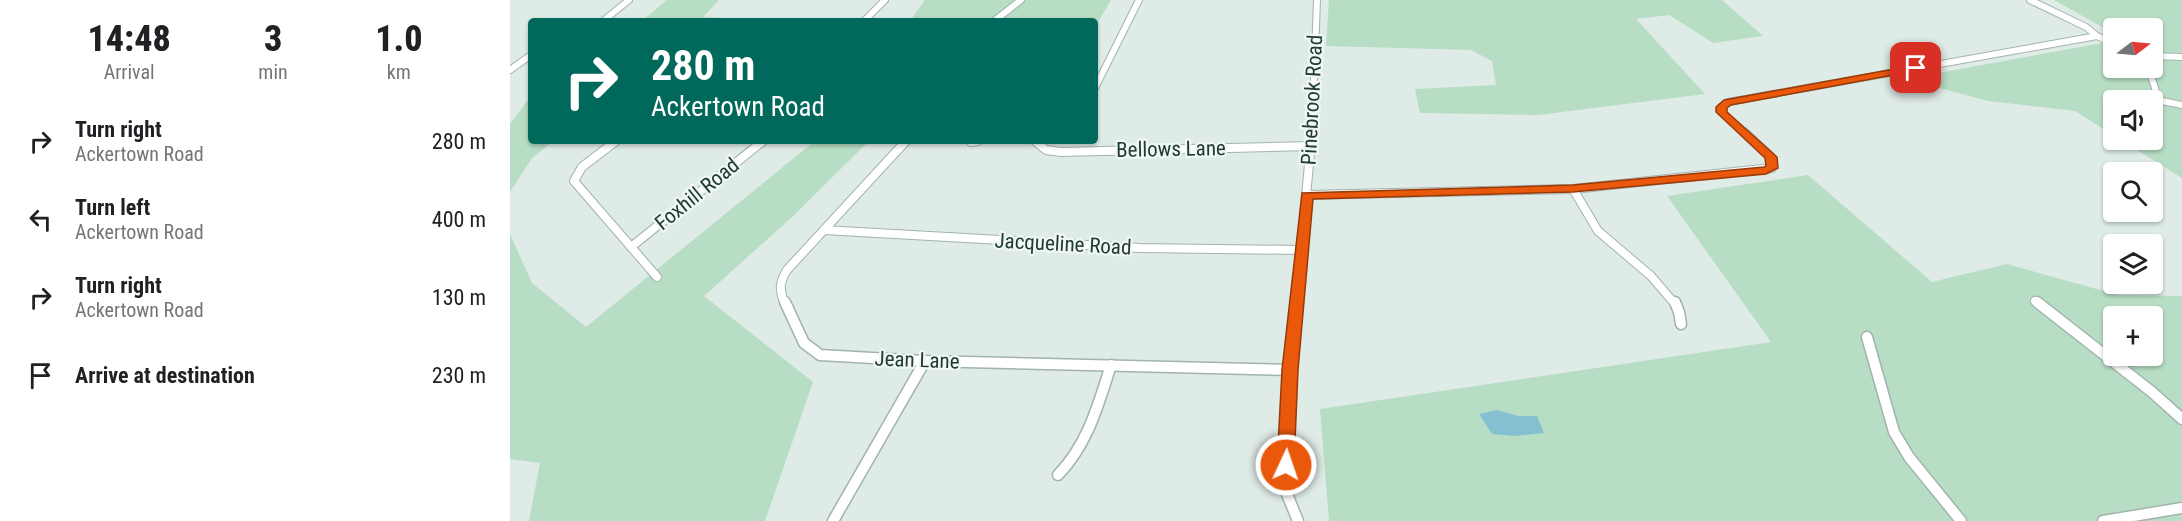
<!DOCTYPE html>
<html lang="en">
<head>
<meta charset="utf-8">
<style>
	:root { --surface:#fff; --page:#f2f2f2; --text:#202124; --muted:#757577 }
	body { margin:0; font-family:"Roboto Condensed",sans-serif; background:var(--page); color:var(--text); height:100vh; display:flex; flex-direction:column; font-size:22px; white-space:nowrap }
	* { box-sizing:border-box; margin:0 }
	p { font-size:20px; color:var(--muted) }
	.icon { flex:none; width:33px; height:33px; fill:none; stroke:currentColor; stroke-width:2; stroke-linecap:round; stroke-linejoin:round }
	.map { position:relative; flex:1; overflow:hidden }
	.drawer { display:flex; flex-direction:column; background:var(--surface); width:510px }
	.drawer>* { flex:none }
	.guide { position:absolute; left:18px; top:18px; width:570px; height:126px; border-radius:6px; box-shadow:0 2px 4px #0004; background:#00695c; color:#fff; overflow:hidden }
	.needle { width:39px; rotate:74deg }
	.controls { position:absolute; left:1593px; top:18px; display:grid; gap:12px }
	.controls a { display:grid; place-items:center; width:60px; height:60px; border-radius:6px; background:var(--surface); box-shadow:0 2px 4px #0004; font-size:30px }
	.pin { position:absolute; display:grid; place-items:center; width:51px; height:51px; color:#fff; margin:-26px; border-radius:12px; box-shadow:0 3px 9px #0006 }
	.me { position:absolute; width:66px; margin:-33px; rotate:3deg; stroke-linejoin:round; filter:drop-shadow(0 0 4px #0008) }
	.turn { display:flex; align-items:center; gap:21px; height:126px; padding:0 24px; font-size:27px }
	.turn .icon { width:78px; height:78px; stroke-width:2.5 }
	.turn b { display:block; font-size:42px; line-height:51px }
	.eta { display:flex; justify-content:space-evenly; align-items:center; height:102px; text-align:center }
	.eta b { font-size:36px; font-weight:800; line-height:42px }
	ul { padding:0; list-style:none }
	li { display:flex; align-items:center; gap:18px; height:78px; padding:0 24px }
	li div { flex:1 }
	li b { display:block; font-size:22px }
	li em { font-style:normal }
	main { display:flex; flex:1; min-height:0 }
	.map>svg:first-child { display:block }
	.green { fill:#b7ddc4; fill-rule:evenodd }
	.water { fill:#85c0d2 }
	.lines { fill:none; stroke-linecap:round; stroke-linejoin:round }
	.street-far2-casing { stroke:#a2b3ae; stroke-width:8 }
	.street-far1-casing { stroke:#a2b3ae; stroke-width:10 }
	.street-casing { stroke:#a2b3ae; stroke-width:13 }
	.street-far2 { stroke:#fff; stroke-width:6 }
	.street-far1 { stroke:#fff; stroke-width:8 }
	.street { stroke:#fff; stroke-width:10 }
	.route { fill:#ea580c; stroke:#983908; stroke-width:1.5 }
	.labels { text-anchor:middle; stroke-width:4.5; stroke-linejoin:round; paint-order:stroke }
	.street-label { font-size:21px; fill:#203b36; stroke:#f0f7f4 }
</style>
</head>
<body>
<main>
<section class="drawer">
<div class="eta">
<div><b>14:48</b><p>Arrival</p></div>
<div><b>3</b><p>min</p></div>
<div><b>1.0</b><p>km</p></div>
</div>
<ul>
<li><svg class="icon" aria-label="right" viewBox="0 0 24 24"><path d="M7 20v-9h11M14 6l5 5-5 5"/></svg><div><b>Turn right</b><p>Ackertown Road</p></div><em>280 m</em></li>
<li><svg class="icon" aria-label="left" viewBox="0 0 24 24"><path d="M17 20v-9H6M10 6l-5 5 5 5"/></svg><div><b>Turn left</b><p>Ackertown Road</p></div><em>400 m</em></li>
<li><svg class="icon" aria-label="right" viewBox="0 0 24 24"><path d="M7 20v-9h11M14 6l5 5-5 5"/></svg><div><b>Turn right</b><p>Ackertown Road</p></div><em>130 m</em></li>
<li><svg class="icon" aria-label="arrive" viewBox="0 0 24 24"><path d="M6 21V4h12l-3 4 3 4H6"/></svg><div><b>Arrive at destination</b></div><em>230 m</em></li>
</ul>
</section>
<div class="map">
<svg width="1672" height="521" viewBox="0 0 1672 521">
	<rect width="100%" height="100%" fill="#dfebe7"/>
	<g class="green">
		<polygon points="157,0 209,0 193,17 233,19 224,21 132,21"/>
		<polygon points="415,0 601,0 585,27 585,21 400,21"/>
		<polygon points="819,0 1212,0 1253,36 1203,43 1159,15 1126,19 1195,94 1028,115 910,113 905,89 986,85 982,61 961,50 816,46"/>
		<polygon points="1544,0 1672,0 1672,178 1611,140 1642,140 1642,100 1604,100 1603,135 1565,111 1478,101 1396,79 1603,41 1604,68 1642,68 1642,28 1604,28 1603,33"/>
		<polygon points="21,96 21,141 43,141 22,158 0,192 0,124"/>
		<polygon points="305,141 359,141 281,218 194,296 303,382 255,521 19,521 30,463 0,459 0,234 22,283 76,327"/>
		<path d="M1298,175L1422,282L1497,264L1608,295L1672,296V521H819L810,409L1261,342L1157,196ZM1604,316H1642V356H1604Z"/>
	</g>
	<polygon class="water" points="987,410 1008,416 1027,416 1034,433 1005,436 982,434 969,414"/>
	<g class="lines">
		<g class="street-far2-casing">
			<g id="street-far2">
				<polyline points="93,21 119,0"/>
				<polyline points="354,21 375,0"/>
				<polyline points="484,21 511,0"/>
				<polyline points="1587,36 1604,44"/>
				<polyline points="1642,56 1672,57"/>
				<path d="M1637,68C1645,84 1652,103 1642,119"/>
				<polyline points="0,70 21,55"/>
				<polyline points="585,88 629,0"/>
				<polyline points="1647,100 1672,105"/>
				<polyline points="802,134 807,0"/>
				<polyline points="1236,134 1212,112 1211,107 1218,102 1587,36 1576,27 1520,0"/>
			</g>
		</g>
		<g class="street-far1-casing">
			<g id="street-far1">
				<polyline points="106,141 72,167 64,181 147,277"/>
				<polyline points="525,141 536,150 551,152 801,146"/>
				<polyline points="461,142 468,141"/>
				<polyline points="1063,189 1088,231 1141,276 1165,304"/>
				<polyline points="797,195 1063,189 1262,168 1261,157 1234,132"/>
				<polyline points="314,230 630,248 792,250"/>
				<polyline points="121,247 253,141"/>
				<polyline points="1525,301 1529,304"/>
				<path d="M275,304C269,290 269,283 277,270L396,141"/>
				<polyline points="786,304 802,132"/>
			</g>
		</g>
		<g class="street-casing">
			<g id="street">
				<polyline points="275,302 294,343 310,355 415,361 780,370"/>
				<polyline points="786,302 780,370 776,465 777,494 788,521"/>
				<polyline points="1165,302 1169,312 1171,324"/>
				<polyline points="1527,302 1642,392 1672,419"/>
				<polyline points="1357,337 1384,432 1399,457 1451,521"/>
				<path d="M548,475C578,444 588,405 601,365"/>
				<polyline points="323,521 415,361"/>
				<polyline points="1593,521 1672,508"/>
			</g>
		</g>
		<use href="#street-far2" class="street-far2"/>
		<use href="#street-far1" class="street-far1"/>
		<use href="#street" class="street"/>
	</g>
	<polygon class="route" points="1406,65 1411,68 1410,70 1221,105 1217,108 1217,112 1267,157 1268,168 1256,174 1063,192 803,199 788,370 784,465 782,470 776,472 769,470 767,465 772,370 792,193 1063,185 1254,167 1256,166 1255,158 1206,112 1206,107 1214,100"/>
	<g class="labels">
		<g class="street-label">
			<text transform="translate(802 100) rotate(-87)" y="7">Pinebrook Road</text>
			<text transform="translate(661 149) rotate(-1)" y="7">Bellows Lane</text>
			<text transform="translate(187 194) rotate(-39)" y="7">Foxhill Road</text>
			<text transform="translate(553 244) rotate(3)" y="7">Jacqueline Road</text>
			<text transform="translate(407 360) rotate(2)" y="7">Jean Lane</text>
		</g>
	</g>
</svg>
<div class="controls">
<a><svg class="needle" viewBox="-14 -14 28 28"><path d="M0-13l5 13h-10z" fill="#e53935"/><path d="M0 13l5-13h-10z" fill="#757577"/></svg></a>
<a><svg class="icon" aria-label="sound" viewBox="0 0 24 24"><path d="M4 9h4l5-4v14l-5-4H4zM17 9q2 3 0 6"/></svg></a>
<a><svg class="icon" aria-label="search" viewBox="0 0 24 24"><circle cx="10" cy="10" r="6"/><path d="M15 15l6 6"/></svg></a>
<a><svg class="icon" aria-label="layers" viewBox="0 0 24 24"><path d="M12 4l9 5-9 5-9-5zM3 14l9 5 9-5"/></svg></a>
<a>+</a>
</div>
<div class="pin" style="left:1406px;top:68px;background:#d93025"><svg class="icon" aria-label="arrive" viewBox="0 0 24 24"><path d="M6 21V4h12l-3 4 3 4H6"/></svg></div>
<svg class="me" style="left:776px;top:465px" viewBox="-20 -20 40 40"><circle r="17" fill="#ea580c" stroke="#fff" stroke-width="3"/><path d="M0-11L8 9 0 5-8 9z" fill="#fff"/></svg>
<div class="guide">
<div class="turn"><svg class="icon" aria-label="right" viewBox="0 0 24 24"><path d="M7 20v-9h11M14 6l5 5-5 5"/></svg><div><b>280 m</b>Ackertown Road</div></div>
</div>
</div>
</main>
</body>
</html>
